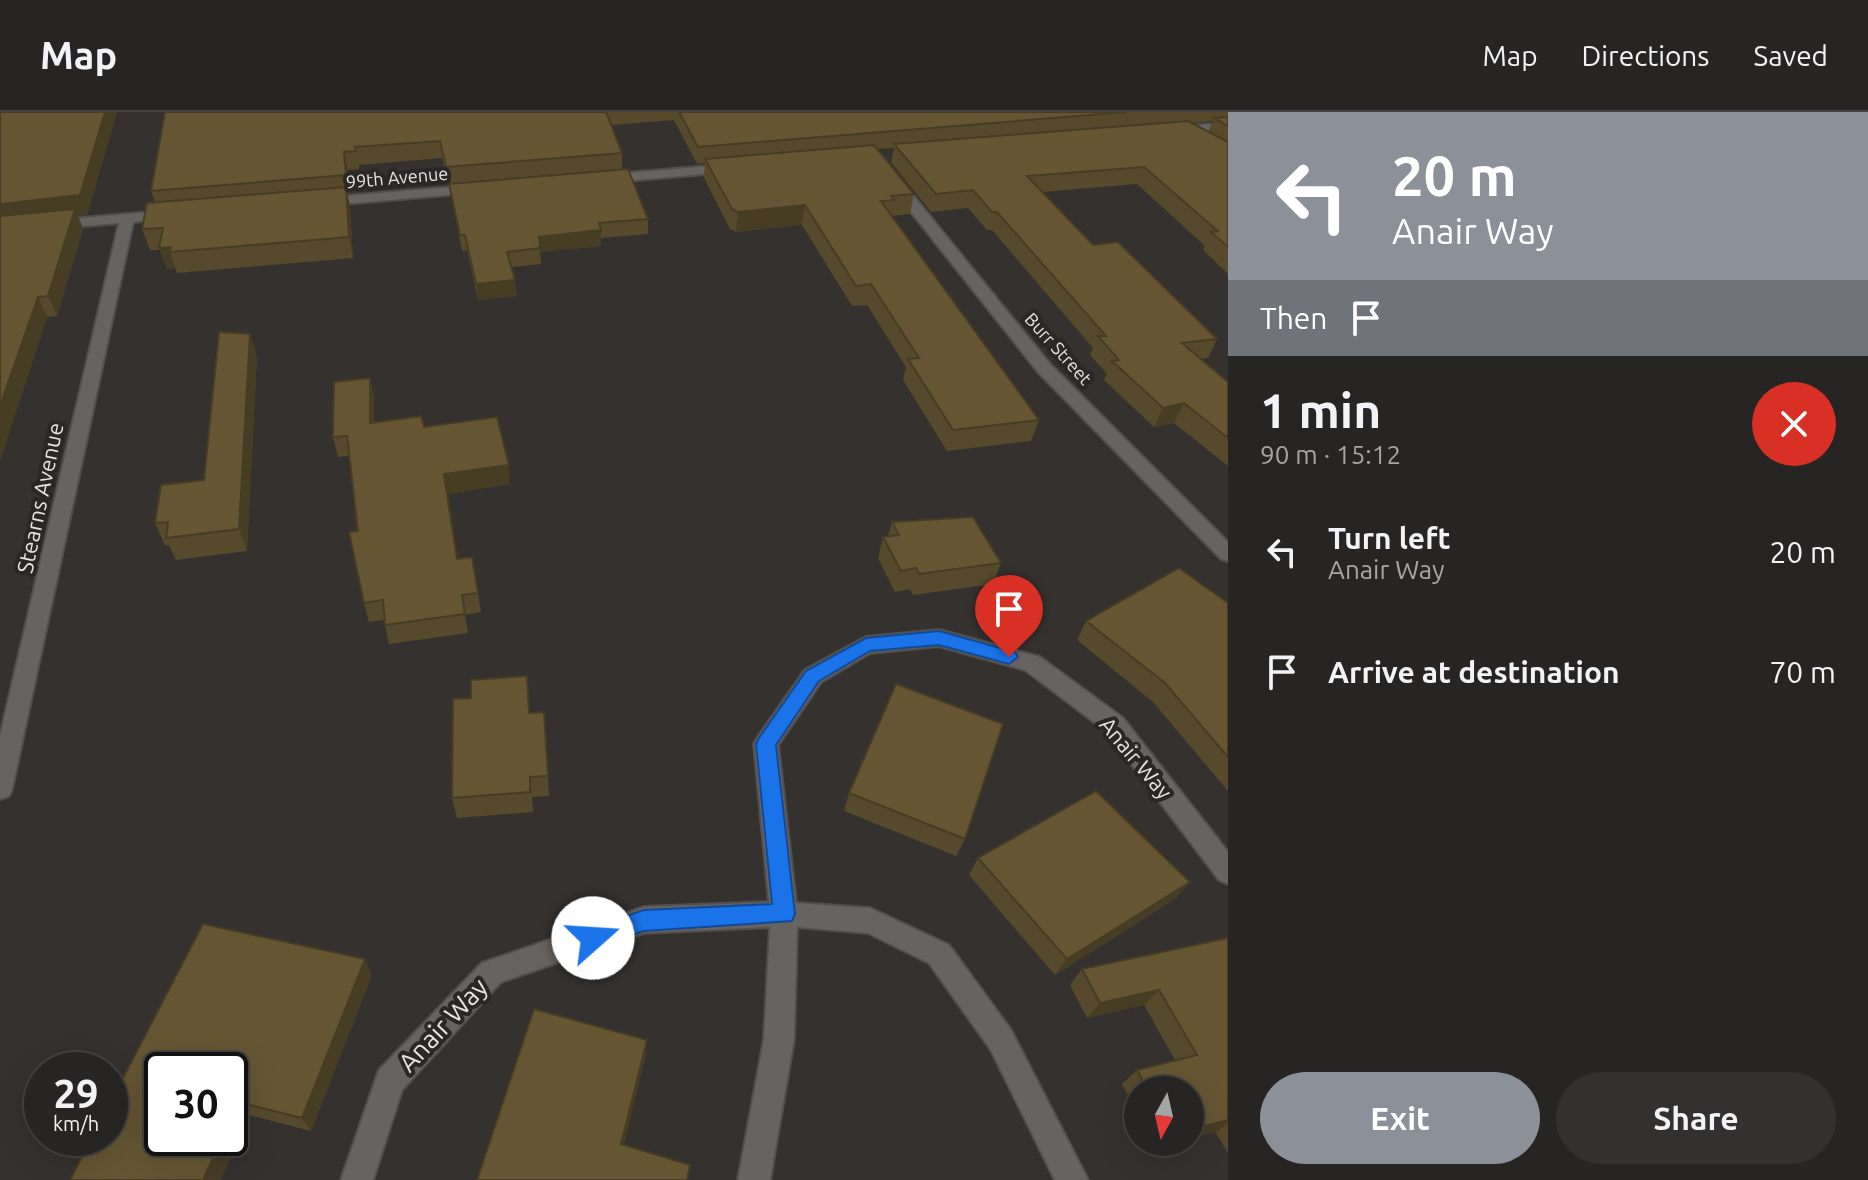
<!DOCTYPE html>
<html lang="en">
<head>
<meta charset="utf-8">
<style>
	:root { --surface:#272523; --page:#333130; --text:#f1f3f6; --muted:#a4a5a6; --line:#434241; --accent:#8c9099 }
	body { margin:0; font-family:Ubuntu,sans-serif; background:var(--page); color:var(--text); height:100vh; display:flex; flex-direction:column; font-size:30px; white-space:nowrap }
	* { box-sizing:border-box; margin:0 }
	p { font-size:26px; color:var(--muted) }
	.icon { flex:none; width:44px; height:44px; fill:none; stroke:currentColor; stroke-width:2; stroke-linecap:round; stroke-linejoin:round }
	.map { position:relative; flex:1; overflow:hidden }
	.drawer { display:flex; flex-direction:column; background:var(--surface); width:640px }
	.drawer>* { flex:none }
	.guide { background:#8c9099; color:#fff; overflow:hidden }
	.needle { width:52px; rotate:188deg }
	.tools { position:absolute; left:1124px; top:964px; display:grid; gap:16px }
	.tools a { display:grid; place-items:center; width:80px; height:80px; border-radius:50%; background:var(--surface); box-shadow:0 8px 32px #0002,0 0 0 2px var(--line); font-size:40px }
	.speed { position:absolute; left:24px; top:940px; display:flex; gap:16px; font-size:40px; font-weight:700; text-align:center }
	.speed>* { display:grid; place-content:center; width:104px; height:104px; border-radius:50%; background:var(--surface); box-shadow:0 8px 32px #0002,0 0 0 2px var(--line); line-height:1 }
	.speed small { font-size:20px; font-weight:400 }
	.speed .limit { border:4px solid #111; border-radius:12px; background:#fff; color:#111 }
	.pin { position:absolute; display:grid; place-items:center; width:68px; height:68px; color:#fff; margin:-82px -34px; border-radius:50% 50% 50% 0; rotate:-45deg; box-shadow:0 0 8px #0007 }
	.pin .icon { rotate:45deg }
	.me { position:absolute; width:88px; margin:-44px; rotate:71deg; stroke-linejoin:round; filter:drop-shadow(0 0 6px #0008) }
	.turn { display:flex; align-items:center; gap:28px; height:168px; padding:0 32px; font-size:36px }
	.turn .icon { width:104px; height:104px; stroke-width:2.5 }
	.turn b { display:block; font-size:56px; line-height:68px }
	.then { display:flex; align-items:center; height:76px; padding:0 32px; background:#0003; gap:16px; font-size:30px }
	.round { display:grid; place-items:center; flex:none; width:84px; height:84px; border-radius:42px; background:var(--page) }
	.headline { display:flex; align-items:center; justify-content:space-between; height:136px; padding:0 32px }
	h1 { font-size:48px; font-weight:600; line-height:60px }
	.cta { display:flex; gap:16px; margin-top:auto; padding:16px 32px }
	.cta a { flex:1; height:92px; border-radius:48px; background:var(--accent); color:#fff; font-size:32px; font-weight:600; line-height:92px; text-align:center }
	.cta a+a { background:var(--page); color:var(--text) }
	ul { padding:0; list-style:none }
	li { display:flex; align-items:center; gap:24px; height:120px; padding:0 32px }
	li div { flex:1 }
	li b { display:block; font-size:30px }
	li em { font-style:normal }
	header { display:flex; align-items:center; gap:48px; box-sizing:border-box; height:112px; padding:0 40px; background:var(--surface); border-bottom:2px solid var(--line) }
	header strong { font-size:38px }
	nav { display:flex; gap:44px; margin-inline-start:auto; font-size:28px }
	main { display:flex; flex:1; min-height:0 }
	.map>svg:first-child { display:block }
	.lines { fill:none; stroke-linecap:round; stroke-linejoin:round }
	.minor-casing { stroke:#514e4c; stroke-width:4 }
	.minor { fill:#676361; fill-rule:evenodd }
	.wall { fill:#57492c; fill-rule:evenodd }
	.shaded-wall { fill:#473c24 }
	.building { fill:#655533; stroke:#473c24; stroke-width:2 }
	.route { fill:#1a73e8; stroke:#114b97; stroke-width:2 }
	.labels { text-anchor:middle; stroke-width:8; stroke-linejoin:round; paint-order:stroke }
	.far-street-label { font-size:18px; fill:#e6e4e3; stroke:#2a2726 }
	.street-label { font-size:22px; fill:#e6e4e3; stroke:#2a2726 }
	.near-street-label { font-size:26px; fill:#e6e4e3; stroke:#2a2726 }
</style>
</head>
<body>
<header>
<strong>Map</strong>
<nav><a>Map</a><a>Directions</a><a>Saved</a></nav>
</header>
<main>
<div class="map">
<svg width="1228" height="1068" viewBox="0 0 1228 1068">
	<rect width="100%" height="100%" fill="#34312f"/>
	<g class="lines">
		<g class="minor-casing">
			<g id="minor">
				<polygon points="1228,11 1228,19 1173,23 1167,19 1173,15"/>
				<polygon points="733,52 740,56 738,59 603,71 596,67 603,63"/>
				<polygon points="888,65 898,65 1050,252 1228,430 1228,449 1221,447 1038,260 888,71"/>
				<polygon points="477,73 482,74 482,80 320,94 313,90 320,86"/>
				<polygon points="174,98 179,99 179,105 133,110 12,677 9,684 0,687 0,624 119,111 0,121 0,113"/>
				<polygon points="939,518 1040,545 1123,606 1228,740 1228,772 1219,768 1107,620 1025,558 939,534 870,541 821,570 778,633 796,791 870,796 949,833 1011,918 1088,1068 1055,1068 991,938 929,851 868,821 797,815 794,927 770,1068 738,1068 764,927 770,815 644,821 501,870 402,978 373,1068 341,1068 379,958 482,851 644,795 769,790 754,632 758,625 805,558 866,525"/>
			</g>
		</g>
		<use href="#minor" class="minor"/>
	</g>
	<g class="wall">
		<polygon points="0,0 117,0 87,103 78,104 83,117 57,204 47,205 0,349"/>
		<path d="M165,0H1228V162L1203,138L1205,134L1137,72L1042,80L1093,133L1217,227L1208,246L1201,247L1228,270V354L1174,311L1154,315L1104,268L1107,262L1090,243L1093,236L992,118H987L968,96L931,100L891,50L894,36L877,37L914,82L910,102L891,104L1039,308L1031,329L947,339L903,268L906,255L867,193L852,194L802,113L736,120L730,117L704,66L705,51L697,52L674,8L611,13L622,41V58L648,107V122L601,126V134L540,140L541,152L512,155L517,184L478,188L467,138L462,139L449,73H448L442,46L359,53V57L348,58L349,81H347L350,95L353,146L177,161L175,156L167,157L160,138H150L142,117L155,90L151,79ZM1213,9L1208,20L1192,11Z"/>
		<polygon points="257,244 247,439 176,448 169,433 165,433 155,411 204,368"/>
		<polygon points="370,266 374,285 374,311 424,315 510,372 448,382 457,447 478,481 481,500 465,503 468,521 389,532 384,508 369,510 364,491 349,344 338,345 333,325"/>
		<polygon points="892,410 1001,451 993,472 913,483 910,477 895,480 878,446 883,425 888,424"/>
		<polygon points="1228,491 1228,679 1153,590 1077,528 1086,509"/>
		<polygon points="544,600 549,684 532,685 533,700 457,706 452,686 530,601"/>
		<polygon points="849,681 965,727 956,744 844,699"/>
		<polygon points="978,746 1175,787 1055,863 969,763"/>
		<polygon points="1228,826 1228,1041 1190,978 1138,978 1138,1002 1122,972 1137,958 1175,948 1144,893 1087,906 1070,873 1082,857"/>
		<polygon points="372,863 311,1019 249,1003 70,1068"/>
		<polygon points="1153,1030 1174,1030 1155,1035"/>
	</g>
	<g class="shaded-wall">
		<polygon points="105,0 117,0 87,103 78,104 83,117 57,204 48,184 0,113 0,92"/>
		<polygon points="344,40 348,58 349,81 346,63"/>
		<polygon points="346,75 350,95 353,146 349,125"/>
		<polygon points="805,93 802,113 736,120 738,100"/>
		<polygon points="601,118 601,134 540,140 539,125"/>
		<polygon points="171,135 170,140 175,156 167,157 159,136"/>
		<polygon points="515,168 517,184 478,188 476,172"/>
		<polygon points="38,185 47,205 0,349 0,294"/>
		<polygon points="250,222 257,244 247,439 239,417"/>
		<polygon points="370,266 374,285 374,331 370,311"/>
		<polygon points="1184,291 1174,311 1154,315 1163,296"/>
		<polygon points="509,353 510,372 448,382 444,362"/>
		<polygon points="1190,770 1175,787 1055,863 1067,847"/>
		<polygon points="365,847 372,863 311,1019 302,1006"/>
		<polygon points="1159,878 1144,893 1087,906 1100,891"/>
		<polygon points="647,928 646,943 621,1045 621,1032"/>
		<polygon points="238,990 249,1003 221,1068 207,1068 204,1066 222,1026 230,1026 230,1008"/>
		<polygon points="1228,1008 1228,1011 1216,1020 1190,1026 1190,1018"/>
		<polygon points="1161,1030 1174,1030 1155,1035"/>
	</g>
	<g class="building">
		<polygon points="0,0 105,0 80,83 0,92"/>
		<polygon points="165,0 606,0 622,41 446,55 440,29 355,35 356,39 344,40 346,63 151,79"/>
		<polygon points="679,0 1127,0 698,35"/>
		<polygon points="1228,5 1228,14 1214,6"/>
		<polygon points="1188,9 1228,30 1228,135 1211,120 1218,119 1144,55 1027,64 1093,133 1118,130 1217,227 1182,231 1228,270 1228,326 1184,291 1163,296 1112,249 1119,248 1098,224 1106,224 997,100 992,100 973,78 936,82 894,32"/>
		<polygon points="874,33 914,82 891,84 894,88 881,89 1039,308 953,318 908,247 919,246 871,172 856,174 805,93 738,100 732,97 705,47"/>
		<polygon points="628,57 648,107 599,111 601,118 539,125 540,136 507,140 515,168 476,172 465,123 460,123 449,72"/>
		<polygon points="346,75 349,125 170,140 171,135 159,136 163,116 142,117 147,91"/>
		<polygon points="75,97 48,184 38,185 0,294 0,104"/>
		<polygon points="219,220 250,222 239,417 166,426 168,410 155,411 161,373 204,368"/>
		<polygon points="370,266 370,311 421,304 424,315 497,305 509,353 444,362 457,447 472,445 478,481 462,483 465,502 385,513 383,488 364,491 349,420 358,419 347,324 333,325 334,270"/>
		<polygon points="973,405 1001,451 919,462 916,456 901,459 883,425 899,423 892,410"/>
		<polygon points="1179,456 1228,491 1228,645 1165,571 1086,509"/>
		<polygon points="527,564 529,601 544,600 548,664 530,665 530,680 452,686 453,587 471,586 471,568"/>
		<polygon points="896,572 1003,612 965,727 849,681"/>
		<polygon points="1096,679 1190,770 1067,847 978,746"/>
		<polygon points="203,812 365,847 302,1006 238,990 230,1008 230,958 162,958 162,1026 222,1026 204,1066 213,1068 70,1068 92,1026 110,1026 110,991"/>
		<polygon points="1228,826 1228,1008 1190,1018 1190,978 1148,978 1137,958 1197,943 1159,878 1100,891 1082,857"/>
		<polygon points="534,897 647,928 621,1032 690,1053 687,1068 477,1068"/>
	</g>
	<polygon class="route" points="939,519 1015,540 1018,545 1009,552 939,533 870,539 819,569 776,633 795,802 792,809 644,819 593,836 585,833 582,826 585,818 644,798 772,792 756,632 759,626 806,559 866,526"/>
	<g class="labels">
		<g class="far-street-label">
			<text transform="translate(397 66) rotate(-5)" y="6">99th Avenue</text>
			<text transform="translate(1058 237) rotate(48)" y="6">Burr Street</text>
		</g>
		<g class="street-label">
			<text transform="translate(40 386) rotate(-78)" y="8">Stearns Avenue</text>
			<text transform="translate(1136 646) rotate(50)" y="8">Anair Way</text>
		</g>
		<g class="near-street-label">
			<text transform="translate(443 913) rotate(-47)" y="9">Anair Way</text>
		</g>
	</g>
</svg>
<div class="tools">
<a><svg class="needle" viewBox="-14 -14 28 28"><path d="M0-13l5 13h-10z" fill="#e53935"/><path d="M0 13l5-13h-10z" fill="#a4a5a6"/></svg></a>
</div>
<div class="speed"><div>29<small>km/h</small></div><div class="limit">30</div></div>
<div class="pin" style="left:1009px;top:545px;background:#d93025"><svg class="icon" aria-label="arrive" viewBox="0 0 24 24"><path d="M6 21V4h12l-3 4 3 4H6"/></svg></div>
<svg class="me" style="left:593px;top:826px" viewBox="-20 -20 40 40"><circle r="19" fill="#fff"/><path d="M0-13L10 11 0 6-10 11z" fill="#1a73e8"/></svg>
</div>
<section class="drawer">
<div class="guide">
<div class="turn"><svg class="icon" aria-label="left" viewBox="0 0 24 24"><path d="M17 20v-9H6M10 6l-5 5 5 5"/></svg><div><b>20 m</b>Anair Way</div></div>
<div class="then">Then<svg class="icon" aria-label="arrive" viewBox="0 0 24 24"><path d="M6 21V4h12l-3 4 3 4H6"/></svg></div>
</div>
<div class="headline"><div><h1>1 min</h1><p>90 m · 15:12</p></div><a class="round" style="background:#d93025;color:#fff"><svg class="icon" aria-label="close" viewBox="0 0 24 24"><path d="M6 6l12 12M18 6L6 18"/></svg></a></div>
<ul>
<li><svg class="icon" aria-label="left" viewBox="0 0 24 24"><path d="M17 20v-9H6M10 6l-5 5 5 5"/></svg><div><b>Turn left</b><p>Anair Way</p></div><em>20 m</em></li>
<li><svg class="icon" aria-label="arrive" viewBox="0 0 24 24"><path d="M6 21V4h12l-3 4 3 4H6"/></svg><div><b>Arrive at destination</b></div><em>70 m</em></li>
</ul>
<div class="cta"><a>Exit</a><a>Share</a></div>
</section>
</main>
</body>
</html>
